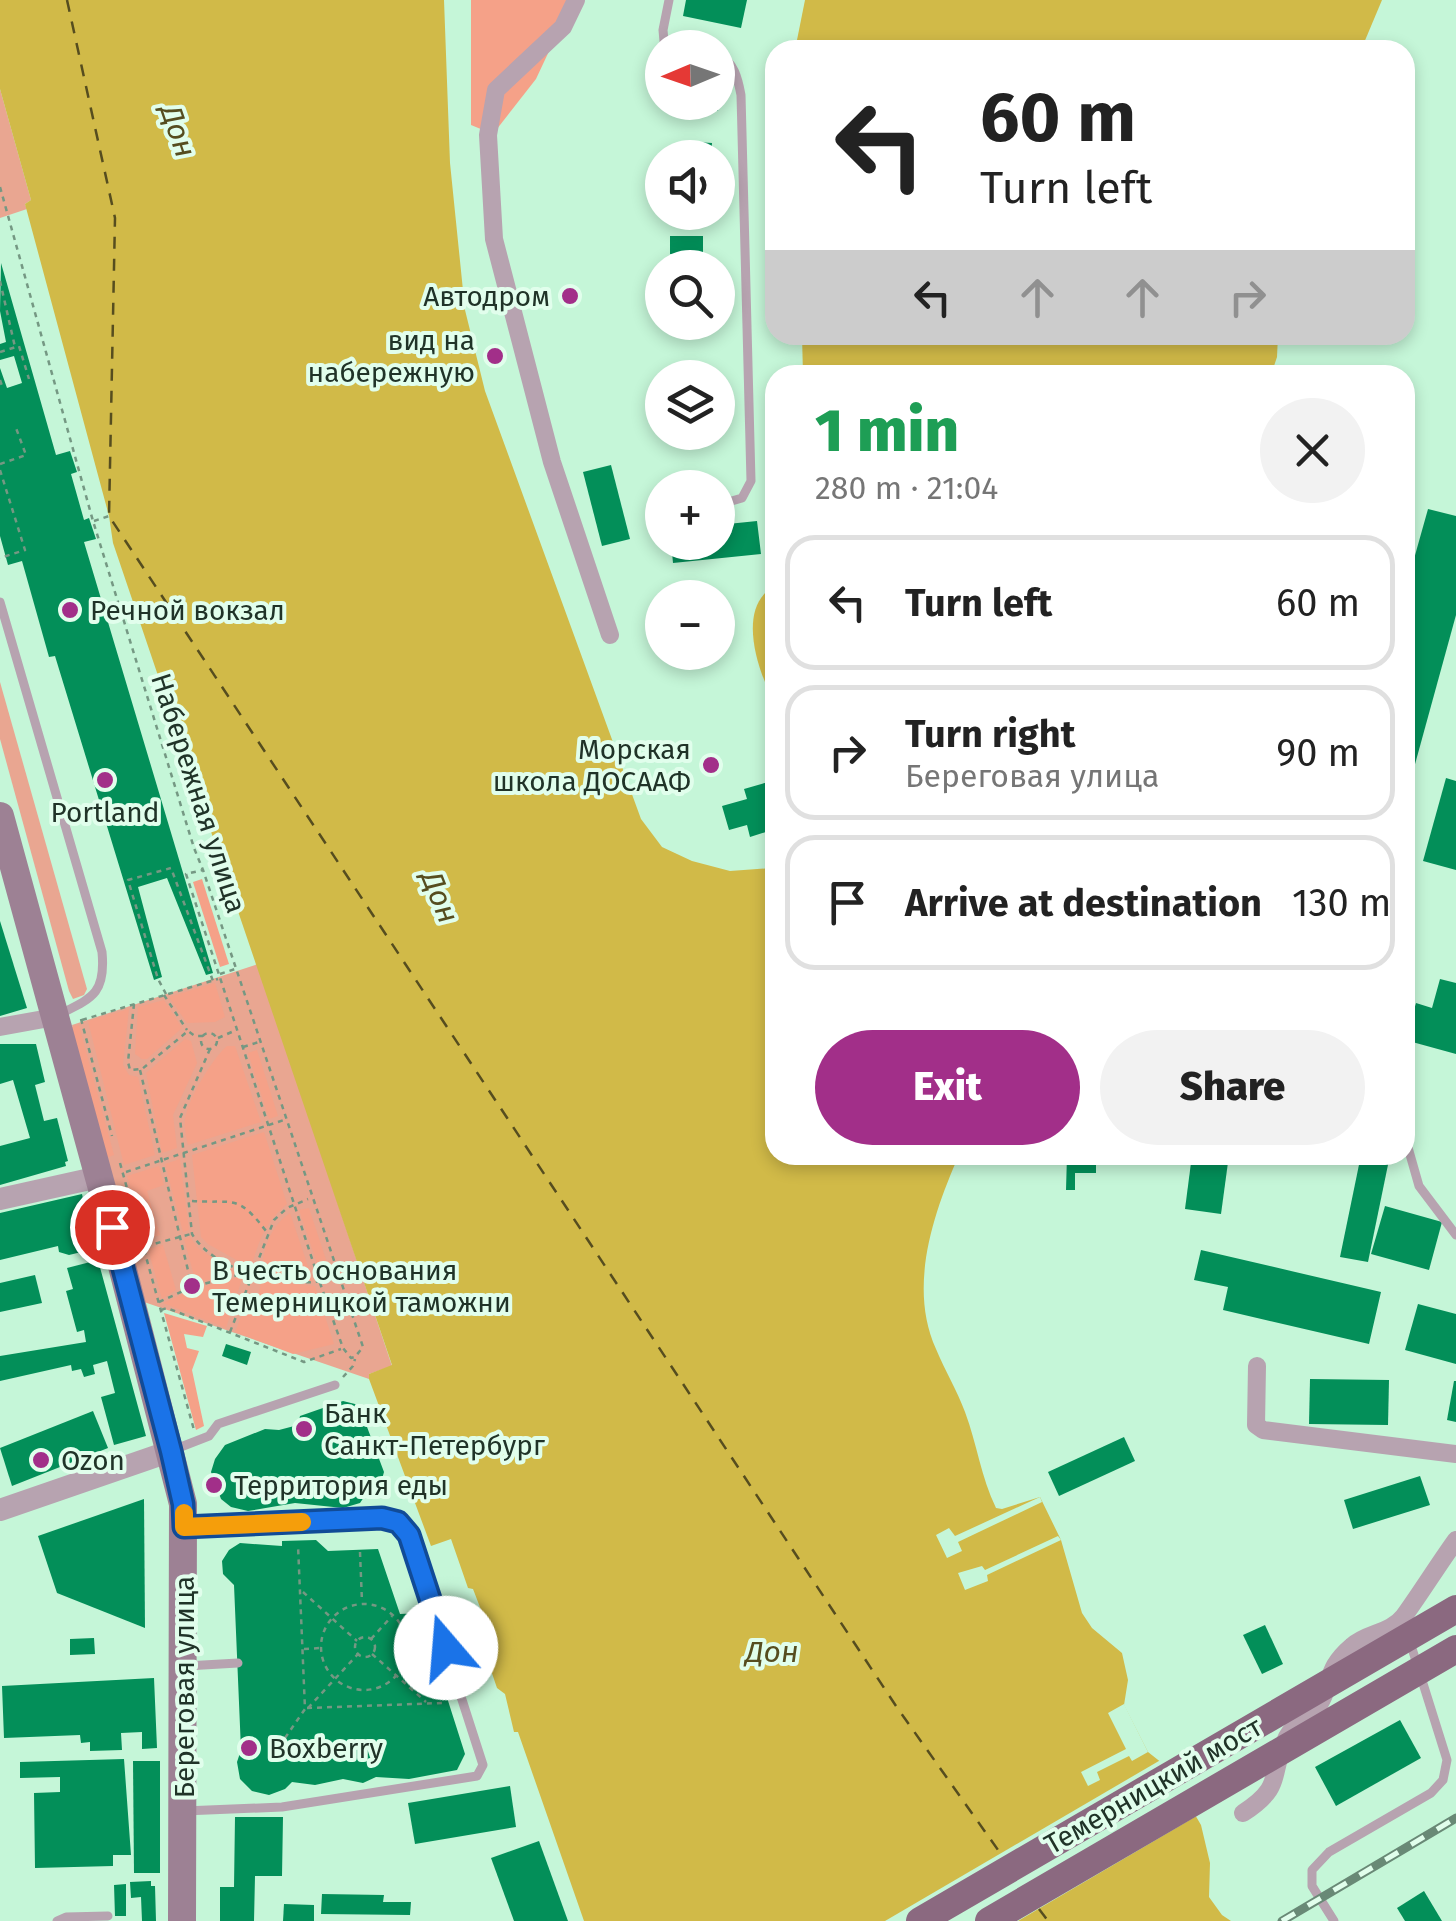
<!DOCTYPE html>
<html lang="en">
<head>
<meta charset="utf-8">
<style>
	:root { --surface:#fff; --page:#f2f2f2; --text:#222; --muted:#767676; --line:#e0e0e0; --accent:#a22f89 }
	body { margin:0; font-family:"Fira Sans",sans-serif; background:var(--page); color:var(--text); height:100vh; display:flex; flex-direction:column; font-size:38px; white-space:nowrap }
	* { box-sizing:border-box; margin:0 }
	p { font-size:32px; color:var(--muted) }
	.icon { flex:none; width:55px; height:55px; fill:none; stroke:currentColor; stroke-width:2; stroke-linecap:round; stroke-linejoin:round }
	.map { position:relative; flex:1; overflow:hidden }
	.sheet { position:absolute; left:765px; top:365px; width:650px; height:800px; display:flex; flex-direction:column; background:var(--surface); border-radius:30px; box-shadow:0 5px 15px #0003 }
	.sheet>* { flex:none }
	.hud { position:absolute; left:765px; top:40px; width:650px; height:305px; border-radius:30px; box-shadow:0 5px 15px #0003; background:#fff; color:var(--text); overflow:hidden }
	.needle { width:65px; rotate:268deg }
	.controls { position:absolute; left:645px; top:30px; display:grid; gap:20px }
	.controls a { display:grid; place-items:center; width:90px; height:90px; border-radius:50%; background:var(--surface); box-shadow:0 5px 15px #0003; font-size:50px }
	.pin { position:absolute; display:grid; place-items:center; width:85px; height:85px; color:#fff; margin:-42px; border:5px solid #fff; border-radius:50%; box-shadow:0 2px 10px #0007 }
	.me { position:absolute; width:110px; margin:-55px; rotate:342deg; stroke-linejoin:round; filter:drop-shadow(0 0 8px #0008) }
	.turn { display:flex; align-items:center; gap:35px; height:210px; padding:0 50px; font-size:45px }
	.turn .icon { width:130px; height:130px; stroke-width:2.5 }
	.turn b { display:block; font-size:70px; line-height:85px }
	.lanes { display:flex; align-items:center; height:95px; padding:0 50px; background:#0003; justify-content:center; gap:50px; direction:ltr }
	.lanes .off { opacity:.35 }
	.round { display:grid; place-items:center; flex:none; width:105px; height:105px; border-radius:52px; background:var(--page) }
	.headline { display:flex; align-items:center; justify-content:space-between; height:170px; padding:0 50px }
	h1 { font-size:60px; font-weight:800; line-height:75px; color:#1e9e55 }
	.button { display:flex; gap:20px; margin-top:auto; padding:20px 50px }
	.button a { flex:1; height:115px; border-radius:60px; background:var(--accent); color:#fff; font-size:40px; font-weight:800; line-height:115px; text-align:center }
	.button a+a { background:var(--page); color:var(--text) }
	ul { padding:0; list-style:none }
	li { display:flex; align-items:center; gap:30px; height:135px; margin:0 20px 15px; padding:0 30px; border:5px solid var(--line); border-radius:30px }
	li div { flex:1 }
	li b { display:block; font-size:38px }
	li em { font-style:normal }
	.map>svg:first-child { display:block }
	.green { fill:#e9a691 }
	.forest { fill:#f5a188 }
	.water { fill:#d1ba48 }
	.pier { fill:#c5f6d8 }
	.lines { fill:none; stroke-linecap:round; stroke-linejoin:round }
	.ferry { stroke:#564d1f; stroke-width:2.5; stroke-dasharray:12 10; stroke-linecap:butt }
	.building { fill:#038f59 }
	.path { stroke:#759883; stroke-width:2.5; stroke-dasharray:5 5; stroke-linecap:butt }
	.service { stroke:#b7a3b0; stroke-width:9 }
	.minor { stroke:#b7a3b0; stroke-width:18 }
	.tertiary { stroke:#b7a3b0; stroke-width:22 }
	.secondary { stroke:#9d8194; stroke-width:28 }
	.rail-casing { stroke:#698976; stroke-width:9 }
	.rail { stroke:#e1feec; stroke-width:5; stroke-dasharray:15; stroke-linecap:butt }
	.primary-bridge { stroke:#8b6980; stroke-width:28 }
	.route-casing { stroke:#114b97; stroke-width:25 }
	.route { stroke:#1a73e8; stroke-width:18 }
	.slow { stroke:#f59e0b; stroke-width:18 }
	.poi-dot { fill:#a22f89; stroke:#e1feec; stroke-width:4 }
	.labels { text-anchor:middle; stroke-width:8; stroke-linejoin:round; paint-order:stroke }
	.poi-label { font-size:28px; fill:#203328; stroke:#e1feec; text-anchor:start }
	.street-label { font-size:28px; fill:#203328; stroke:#e1feec }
	.water-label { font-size:30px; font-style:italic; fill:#564d1f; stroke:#e1feec }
</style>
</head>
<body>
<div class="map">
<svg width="1456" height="1921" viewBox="0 0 1456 1921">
	<rect width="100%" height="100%" fill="#c5f6d8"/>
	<g class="green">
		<polygon points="0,89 31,200 25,204 27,209 0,218"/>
		<polygon points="0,682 87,989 84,995 73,999 69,991 0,739"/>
		<polygon points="258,964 392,1366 369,1374 369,1379 144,1302 72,1025"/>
	</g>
	<g class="forest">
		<polygon points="471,0 573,0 536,79 493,134 471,125"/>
		<polygon points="202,879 229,964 220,967 193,882"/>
		<polygon points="215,983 225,1017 215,1022 187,1023 169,997"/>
		<polygon points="164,1000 182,1028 147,1059 142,1059 135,1054 138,1007"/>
		<polygon points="129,1009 123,1065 129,1075 138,1077 155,1155 124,1165 88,1021"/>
		<polygon points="79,1025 114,1155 106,1158 71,1027"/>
		<polygon points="185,1039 191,1041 197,1063 173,1115 177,1148 162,1153 146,1073"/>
		<path d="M227,1046H235L261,1122L188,1145C186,1137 184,1128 185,1119C188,1099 212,1059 227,1046Z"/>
		<polygon points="257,1050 278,1116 269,1119 248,1053"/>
		<path d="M264,1132L287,1204C265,1222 259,1241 251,1268L208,1244L201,1237L192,1155Z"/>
		<polygon points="180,1159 189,1230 183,1232 165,1164"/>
		<polygon points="159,1166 164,1185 147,1191 160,1235 145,1240 127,1176"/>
		<polygon points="309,1208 330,1272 321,1275 299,1210"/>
		<path d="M290,1213L313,1281L309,1282L260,1276C264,1250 268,1228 290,1213Z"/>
		<polygon points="190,1237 199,1249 237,1273 196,1283 184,1239"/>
		<polygon points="163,1245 176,1290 162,1299 148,1249"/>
		<polygon points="239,1277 242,1279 226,1328 163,1303 191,1290"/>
		<polygon points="261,1281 315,1286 334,1344 293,1354 235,1332 246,1304 259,1293"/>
		<polygon points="164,1313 207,1326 203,1337 184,1334 187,1348 199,1351 192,1370 204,1426 196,1430"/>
	</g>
	<g class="water">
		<path d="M0,0H444L450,163L465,310L485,391L641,819L662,847L692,861L730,871L772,868L775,865V1155H959C933,1214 908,1287 936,1349C945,1371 957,1390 965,1412C977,1444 981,1477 996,1508L1002,1509L1040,1497L1061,1540L1082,1613L1092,1628L1122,1653L1128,1680L1124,1705L1148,1752L1167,1767L1201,1825L1210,1863L1209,1897L1222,1915L1231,1921H584L518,1732H514L505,1694L497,1688L478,1632L482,1629L478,1617L483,1615L473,1589L468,1588L451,1539L431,1546L369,1379V1374L392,1365L113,543L109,516L25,204L31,200L0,89Z"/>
		<polygon points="805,0 1382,0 1361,50 795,50"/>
		<polygon points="802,335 1278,335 1277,357 1271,375 803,375"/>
		<path d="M775,586V703C758,673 735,606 775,586Z"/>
	</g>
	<g class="pier">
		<polygon points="1040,1497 1042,1502 958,1542 962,1551 947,1558 936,1535 949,1528 955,1536"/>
		<polygon points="1058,1536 1061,1540 987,1575 988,1581 965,1590 958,1573 982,1566 985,1570"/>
		<polygon points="1124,1704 1148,1752 1132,1761 1129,1756 1097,1772 1100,1780 1088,1786 1081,1772 1126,1749 1108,1713"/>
		<polygon points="1164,1758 1171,1763 1200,1814 1018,1921 885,1921"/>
	</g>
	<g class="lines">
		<g class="ferry">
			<polyline points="67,0 115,218 109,516 896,1706 1003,1857"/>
			<polyline points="1039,1909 1048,1921"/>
		</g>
	</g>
	<g class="building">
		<polygon points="686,0 747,0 741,28 683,16"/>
		<polygon points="684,102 719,102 718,111 684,109"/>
		<polygon points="680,141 712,143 711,158 679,158"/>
		<rect x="670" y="236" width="33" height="18"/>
		<polygon points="1,263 56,455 70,451 77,472 71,474 84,520 89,518 96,539 84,542 213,973 206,975 167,878 138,887 162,977 154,980 55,656 49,657 22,561 8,565 0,536 0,368 7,388 22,383 14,356 0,360 0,344 6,342 0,311"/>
		<polygon points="611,465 630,539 602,546 583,472"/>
		<polygon points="1428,509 1456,516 1456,615 1406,797 1405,591"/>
		<polygon points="757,521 761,554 673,563 671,542 718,542 718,525"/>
		<polygon points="1446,778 1456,781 1456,870 1423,861"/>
		<polygon points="775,780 775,829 750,837 747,825 729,830 722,806 747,799 744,789"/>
		<polygon points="0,921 27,1008 0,1016"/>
		<polygon points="1440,979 1456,983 1456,1054 1405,1040 1416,1003 1432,1008"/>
		<polygon points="0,1044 36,1044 45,1082 35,1085 44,1121 57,1118 68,1161 65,1162 66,1166 0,1185 0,1146 30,1138 13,1080 0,1084"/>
		<polygon points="1067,1155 1096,1155 1096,1173 1075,1173 1075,1190 1066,1190"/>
		<polygon points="1192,1155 1229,1155 1221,1214 1185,1209"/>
		<polygon points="1361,1155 1390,1155 1368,1262 1340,1257"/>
		<polygon points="82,1194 94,1249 69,1255 59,1252 58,1246 0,1260 0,1213"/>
		<polygon points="1385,1206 1442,1222 1429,1270 1371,1254"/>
		<polygon points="1201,1250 1381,1292 1369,1344 1223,1310 1228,1287 1194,1280"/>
		<polygon points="98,1260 146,1436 114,1445 101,1397 115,1393 107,1361 93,1365 95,1374 84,1377 81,1369 72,1371 71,1365 0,1381 0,1356 86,1342 84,1330 77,1332 66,1291 73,1289 67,1268"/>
		<polygon points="35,1275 42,1303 0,1312 0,1283"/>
		<polygon points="1418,1304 1456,1314 1456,1364 1405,1350"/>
		<polygon points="226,1344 251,1352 247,1365 222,1356"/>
		<polygon points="1310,1379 1389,1380 1388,1425 1309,1424"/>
		<polygon points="1454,1381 1456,1381 1456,1422 1447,1420"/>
		<polygon points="343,1401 355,1404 361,1411 384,1472 382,1479 374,1482 360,1503 343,1508 295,1503 248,1511 231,1507 221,1499 211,1472 215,1459 225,1445 265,1429 279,1430 298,1425 300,1416"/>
		<polygon points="93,1411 108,1448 12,1486 0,1448"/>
		<polygon points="1124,1437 1135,1461 1059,1496 1048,1472"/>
		<polygon points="1420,1476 1430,1505 1353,1529 1344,1500"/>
		<polygon points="144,1499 145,1628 57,1593 38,1536"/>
		<polygon points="316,1540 328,1551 378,1549 400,1614 420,1613 465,1754 457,1770 409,1779 376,1777 363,1783 343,1779 315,1785 292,1782 285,1789 269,1795 252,1791 240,1779 237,1762 241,1750 234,1585 223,1574 222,1561 229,1550 240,1543 282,1546 282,1541"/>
		<polygon points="1265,1625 1283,1664 1262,1674 1243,1635"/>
		<polygon points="94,1638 95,1654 70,1655 70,1639"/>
		<polygon points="154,1678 157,1748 142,1749 142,1732 121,1733 122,1750 90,1751 90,1742 81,1743 80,1735 4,1738 2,1686"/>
		<polygon points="1400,1720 1421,1758 1336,1806 1315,1767"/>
		<polygon points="124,1759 131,1855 113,1855 113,1866 35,1868 34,1793 60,1792 60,1777 20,1778 20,1762"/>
		<polygon points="133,1761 160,1761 160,1873 134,1873"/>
		<polygon points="510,1786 516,1827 415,1844 408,1803"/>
		<polygon points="235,1817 283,1817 282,1876 255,1876 254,1921 220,1921 220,1887 234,1887"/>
		<polygon points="539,1841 568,1921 514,1921 491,1858"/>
		<polygon points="151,1881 151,1886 155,1886 156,1921 142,1921 141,1897 131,1898 130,1882"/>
		<polygon points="126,1884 126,1916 115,1916 114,1885"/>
		<polygon points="1424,1891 1442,1921 1405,1921 1397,1908"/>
		<polygon points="322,1894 384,1895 383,1902 411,1902 410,1915 321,1914"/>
		<polygon points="284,1904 314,1905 314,1921 283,1921"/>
	</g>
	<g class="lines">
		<g class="path">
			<polyline points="0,187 93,521 194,848 203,870 363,1347 355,1357 351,1358 343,1348 320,1283 186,874 203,870"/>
			<polyline points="0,281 15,347"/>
			<polyline points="0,352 19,346 29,379"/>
			<polyline points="0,380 3,389"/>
			<polyline points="0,464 26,455 16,428"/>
			<polyline points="0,470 25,550 0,558"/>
			<polyline points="94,521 109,516"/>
			<polyline points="220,974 235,969"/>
			<polyline points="166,994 158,979 128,880 171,868 213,981"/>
			<polyline points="164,995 187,1030"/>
			<polyline points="134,1004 128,1062 130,1070 142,1069 188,1031 195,1036 203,1036"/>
			<polyline points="81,1019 112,1136"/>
			<polyline points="82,1020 218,979"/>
			<circle cx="209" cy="1041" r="8"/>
			<polyline points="218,1038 234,1031"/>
			<polyline points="243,1047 259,1042"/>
			<path d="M210,1049L180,1118L192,1234C216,1274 295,1291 337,1278"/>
			<polyline points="140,1070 192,1287"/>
			<polyline points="120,1163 194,1430"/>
			<polyline points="126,1172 284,1120"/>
			<path d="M192,1201C234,1204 237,1193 266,1231"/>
			<polyline points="146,1246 191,1234"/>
			<polyline points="159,1302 192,1287 246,1273"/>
			<polyline points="161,1310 167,1308 304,1362 341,1349"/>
			<polyline points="230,1332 274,1220 287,1208 308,1199"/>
			<polyline points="343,1377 353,1366 355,1359"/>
			<polyline points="360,1552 362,1602"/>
			<polyline points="303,1592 357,1641"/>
			<circle cx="364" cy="1647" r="43"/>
			<circle cx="365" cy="1647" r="10"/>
			<polyline points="371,1639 392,1616"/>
			<polyline points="408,1645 425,1644"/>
			<polyline points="304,1649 321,1648"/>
			<polyline points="372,1654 426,1702"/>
			<polyline points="307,1708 442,1703"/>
			<polyline points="308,1708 358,1654"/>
			<polyline points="285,1738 305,1709 298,1545"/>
		</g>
		<g class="service">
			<polyline points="669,0 663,30 664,41 679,48"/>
			<path d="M718,55C734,61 738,79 741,95L751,481L742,498L718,505"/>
			<path d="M0,602L102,952C106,994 92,998 58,1015"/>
			<polyline points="1405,1137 1419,1186 1456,1235"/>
			<polyline points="173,1450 209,1436 218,1424 335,1385"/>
			<polyline points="186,1666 238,1663"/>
			<polyline points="184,1811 282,1807 477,1776 483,1765 409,1535 398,1522 382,1518 187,1527"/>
			<polyline points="57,1921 66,1917 108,1916"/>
			<polyline points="1334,1921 1312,1886 1312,1870 1329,1852 1431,1793 1443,1780 1447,1760 1410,1642"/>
		</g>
		<g class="minor">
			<polyline points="576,0 563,27 496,90 488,135 494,239 552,462 610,635"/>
			<polyline points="0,1027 55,1017"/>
			<polyline points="1257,1366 1256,1425 1263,1430 1456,1454"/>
			<path d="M1243,1813C1286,1785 1268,1775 1287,1737C1294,1723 1311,1718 1319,1705C1333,1681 1325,1669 1352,1646C1367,1632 1390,1634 1404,1616C1422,1591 1438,1565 1456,1540"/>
		</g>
		<g class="tertiary">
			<polyline points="0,1199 99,1177"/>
			<polyline points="0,1510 171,1451"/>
		</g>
		<polyline class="secondary" points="0,816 103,1192 183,1504 182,1921"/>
		<g class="rail-casing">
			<polyline id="rail" points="1282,1921 1456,1818"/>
		</g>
		<use href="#rail" class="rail"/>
		<g class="primary-bridge">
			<polyline points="920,1921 1456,1609"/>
			<polyline points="989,1921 1456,1649"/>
		</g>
	</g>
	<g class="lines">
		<g class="route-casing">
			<polyline id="route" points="112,1227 171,1451 183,1504 184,1527 382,1518 398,1522 409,1535 446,1648"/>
		</g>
		<use href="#route" class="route"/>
		<polyline class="slow" points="184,1513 184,1527 302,1522"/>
	</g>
	<g class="poi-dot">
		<circle cx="570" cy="296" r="10"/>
		<circle cx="495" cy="356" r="10"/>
		<circle cx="70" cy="610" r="10"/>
		<circle cx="711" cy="765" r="10"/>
		<circle cx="105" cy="780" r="10"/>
		<circle cx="192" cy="1286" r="10"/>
		<circle cx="304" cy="1429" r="10"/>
		<circle cx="41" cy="1460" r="10"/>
		<circle cx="214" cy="1485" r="10"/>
		<circle cx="249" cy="1748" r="10"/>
	</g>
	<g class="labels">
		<g class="poi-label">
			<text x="550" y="306" text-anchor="end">Автодром</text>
			<text x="475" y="350" text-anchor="end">вид на<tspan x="475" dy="32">набережную</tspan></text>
			<text x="90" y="620">Речной вокзал</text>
			<text x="691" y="759" text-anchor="end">Морская<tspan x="691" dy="32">школа ДОСААФ</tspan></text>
			<text x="105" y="822" text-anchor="middle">Portland</text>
			<text x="212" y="1280">В честь основания<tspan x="212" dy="32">Темерницкой таможни</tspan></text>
			<text x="324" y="1423">Банк<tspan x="324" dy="32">Санкт-Петербург</tspan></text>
			<text x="61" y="1470">Ozon</text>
			<text x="234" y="1495">Территория еды</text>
			<text x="269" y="1758">Boxberry</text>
		</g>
		<g class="street-label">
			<text transform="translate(199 793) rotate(72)" y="10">Набережная улица</text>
			<text transform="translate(184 1687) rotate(-90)" y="10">Береговая улица</text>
			<text transform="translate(1153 1785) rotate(-30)" y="10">Темерницкий мост</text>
		</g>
		<g class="water-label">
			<text transform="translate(178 131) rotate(71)" y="10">Дон</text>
			<text transform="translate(440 897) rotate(68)" y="10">Дон</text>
			<text x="772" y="1662">Дон</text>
		</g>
	</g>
</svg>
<div class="controls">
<a><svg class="needle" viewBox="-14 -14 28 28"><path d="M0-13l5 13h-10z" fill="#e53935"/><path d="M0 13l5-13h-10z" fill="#767676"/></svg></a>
<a><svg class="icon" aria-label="sound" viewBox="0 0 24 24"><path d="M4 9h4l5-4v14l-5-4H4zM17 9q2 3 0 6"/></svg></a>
<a><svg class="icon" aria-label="search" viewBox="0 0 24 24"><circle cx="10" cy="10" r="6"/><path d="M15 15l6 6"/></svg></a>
<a><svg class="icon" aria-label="layers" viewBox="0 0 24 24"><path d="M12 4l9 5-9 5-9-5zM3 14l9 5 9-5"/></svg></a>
<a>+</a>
<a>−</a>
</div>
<div class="pin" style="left:112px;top:1227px;background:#d93025"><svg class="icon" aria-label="arrive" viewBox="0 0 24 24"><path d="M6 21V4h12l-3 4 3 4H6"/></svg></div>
<svg class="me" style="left:446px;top:1648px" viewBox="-20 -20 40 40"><circle r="19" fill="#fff"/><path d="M0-13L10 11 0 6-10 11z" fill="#1a73e8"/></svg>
<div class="hud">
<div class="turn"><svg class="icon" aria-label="left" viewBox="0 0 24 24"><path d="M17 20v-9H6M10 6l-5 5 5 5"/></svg><div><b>60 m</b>Turn left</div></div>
<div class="lanes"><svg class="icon" aria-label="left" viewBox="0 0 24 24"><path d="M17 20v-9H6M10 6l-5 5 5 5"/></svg><svg class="icon off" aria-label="ahead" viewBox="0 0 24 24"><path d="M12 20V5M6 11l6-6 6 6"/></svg><svg class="icon off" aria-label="ahead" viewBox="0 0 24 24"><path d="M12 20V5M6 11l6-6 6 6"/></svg><svg class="icon off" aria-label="right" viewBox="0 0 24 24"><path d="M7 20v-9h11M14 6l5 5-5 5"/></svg></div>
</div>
<section class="sheet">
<div class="headline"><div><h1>1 min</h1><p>280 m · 21:04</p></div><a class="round"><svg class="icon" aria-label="close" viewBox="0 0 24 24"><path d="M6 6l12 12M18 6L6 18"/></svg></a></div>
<ul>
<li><svg class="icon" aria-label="left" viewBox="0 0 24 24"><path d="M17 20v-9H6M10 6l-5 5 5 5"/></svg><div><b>Turn left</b></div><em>60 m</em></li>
<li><svg class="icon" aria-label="right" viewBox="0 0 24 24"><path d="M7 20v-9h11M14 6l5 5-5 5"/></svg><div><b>Turn right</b><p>Береговая улица</p></div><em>90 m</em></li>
<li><svg class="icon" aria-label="arrive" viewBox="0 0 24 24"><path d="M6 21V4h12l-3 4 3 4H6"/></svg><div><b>Arrive at destination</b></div><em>130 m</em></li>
</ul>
<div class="button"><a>Exit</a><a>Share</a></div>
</section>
</div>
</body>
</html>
